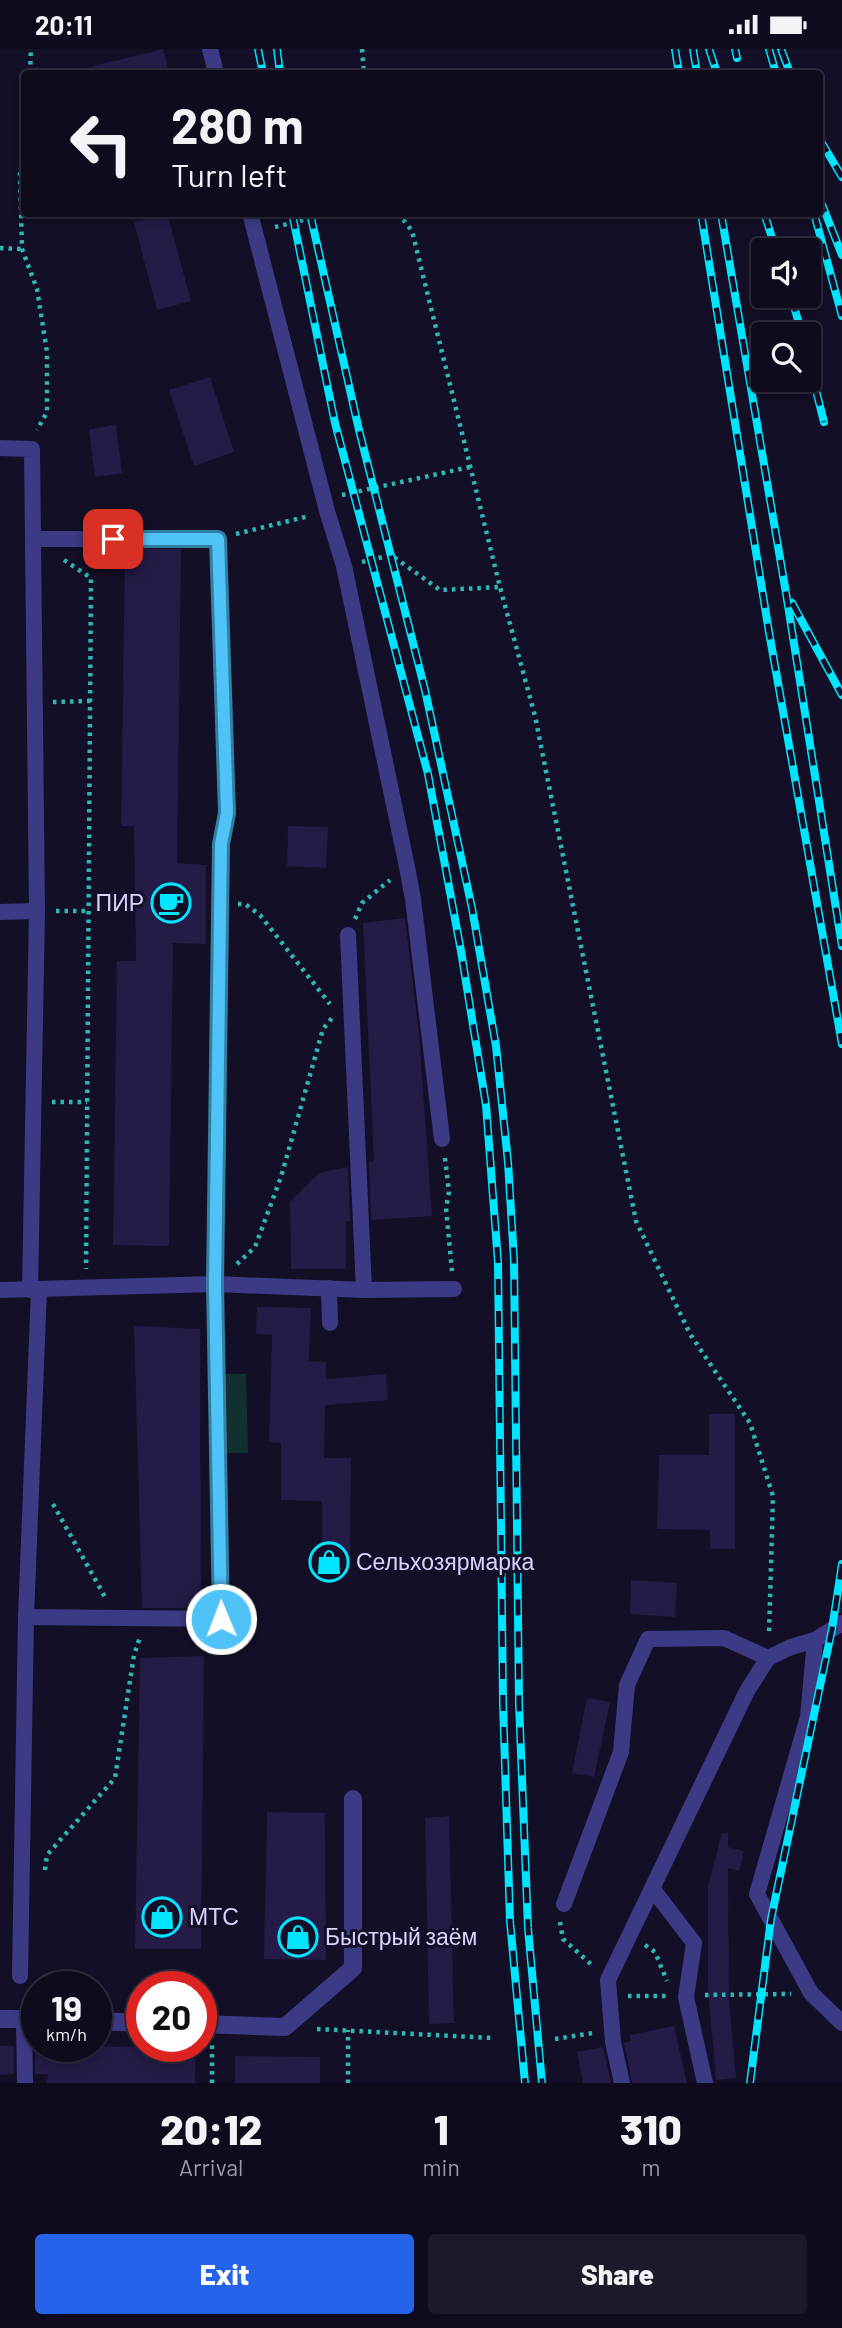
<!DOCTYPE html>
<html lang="en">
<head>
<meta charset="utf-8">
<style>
	:root { --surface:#0e0b1c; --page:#1c1929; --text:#f1f3f6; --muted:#9b9ba3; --line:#2e2b3b; --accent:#2563eb }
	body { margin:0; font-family:Barlow,sans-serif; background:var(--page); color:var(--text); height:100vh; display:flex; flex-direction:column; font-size:26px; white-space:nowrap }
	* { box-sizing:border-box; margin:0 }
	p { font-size:23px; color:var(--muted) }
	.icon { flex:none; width:38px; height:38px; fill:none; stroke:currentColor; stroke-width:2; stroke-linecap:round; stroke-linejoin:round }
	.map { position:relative; height:2034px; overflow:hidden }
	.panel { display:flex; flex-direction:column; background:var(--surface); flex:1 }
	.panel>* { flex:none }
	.hud { position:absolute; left:21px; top:21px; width:802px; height:147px; border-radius:7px; box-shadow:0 4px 10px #0003,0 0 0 2px var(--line); background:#0e0b1c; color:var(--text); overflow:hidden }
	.fabs { position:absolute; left:751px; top:189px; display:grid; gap:14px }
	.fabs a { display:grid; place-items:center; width:70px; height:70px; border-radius:7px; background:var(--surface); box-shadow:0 4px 10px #0003,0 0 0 2px var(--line); font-size:35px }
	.speed { position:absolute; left:21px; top:1922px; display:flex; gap:14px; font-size:35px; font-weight:700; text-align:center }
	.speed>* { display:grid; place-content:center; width:91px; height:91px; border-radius:50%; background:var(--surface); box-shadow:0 4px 10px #0003,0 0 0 2px var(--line); line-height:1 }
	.speed small { font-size:18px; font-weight:400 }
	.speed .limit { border:10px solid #d22; background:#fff; color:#111 }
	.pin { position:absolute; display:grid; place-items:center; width:60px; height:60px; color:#fff; margin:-30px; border-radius:14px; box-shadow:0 4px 10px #0006 }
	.me { position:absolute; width:77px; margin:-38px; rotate:359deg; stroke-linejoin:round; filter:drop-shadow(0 0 5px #0008) }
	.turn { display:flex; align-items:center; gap:24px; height:147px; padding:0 35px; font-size:32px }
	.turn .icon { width:91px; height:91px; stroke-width:2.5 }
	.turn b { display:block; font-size:49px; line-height:60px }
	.eta { display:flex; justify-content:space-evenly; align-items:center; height:119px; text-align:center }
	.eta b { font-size:42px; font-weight:800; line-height:49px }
	.cta { display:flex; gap:14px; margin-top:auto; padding:14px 35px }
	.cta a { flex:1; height:80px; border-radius:7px; background:var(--accent); color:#fff; font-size:28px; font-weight:800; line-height:80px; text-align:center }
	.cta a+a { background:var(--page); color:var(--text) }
	.status { display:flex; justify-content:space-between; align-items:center; height:49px; padding:0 35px; background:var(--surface); direction:ltr }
	.status svg { height:19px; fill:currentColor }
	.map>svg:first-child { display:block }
	.green { fill:#12302f }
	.building { fill:#241b47 }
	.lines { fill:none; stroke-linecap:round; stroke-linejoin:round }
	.path { stroke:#2fb8b0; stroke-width:4.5; stroke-dasharray:3.5 5; stroke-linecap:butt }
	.service { stroke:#3d3a85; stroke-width:16 }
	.minor { stroke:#3d3a85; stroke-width:18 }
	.rail-casing { stroke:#00e5ff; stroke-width:8 }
	.rail { stroke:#130f26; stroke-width:5; stroke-dasharray:16; stroke-linecap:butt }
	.route-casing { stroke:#337fa1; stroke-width:18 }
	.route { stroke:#4fc3f7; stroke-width:12 }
	.labels { text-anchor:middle; stroke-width:6; stroke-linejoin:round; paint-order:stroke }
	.poi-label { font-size:23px; fill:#d9d4ff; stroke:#130f26; text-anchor:start }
</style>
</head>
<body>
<div class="status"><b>20:11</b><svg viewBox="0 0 49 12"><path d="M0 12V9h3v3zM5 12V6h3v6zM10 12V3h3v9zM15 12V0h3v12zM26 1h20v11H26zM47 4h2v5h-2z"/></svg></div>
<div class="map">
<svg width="842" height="2034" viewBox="0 0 842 2034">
	<rect width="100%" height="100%" fill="#130f26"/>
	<polygon class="green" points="222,1325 246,1325 248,1404 223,1404"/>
	<g class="building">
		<polygon points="163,0 169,24 94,24 93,17"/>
		<polygon points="167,164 191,252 157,261 134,173"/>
		<polygon points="210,328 234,403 194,417 169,341"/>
		<polygon points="116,375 122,424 95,428 89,381"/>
		<polygon points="125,500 181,500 177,814 206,816 206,895 173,894 169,1197 113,1196 117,912 136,912 134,777 121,777"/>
		<polygon points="288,777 328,778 326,819 287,817"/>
		<polygon points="405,869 419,984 432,1167 371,1171 369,1113 374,1112 363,874"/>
		<polygon points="348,1118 350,1172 346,1172 346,1220 291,1220 290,1153 319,1124"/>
		<polygon points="257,1258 311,1259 309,1312 326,1313 326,1330 386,1325 388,1351 325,1356 324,1409 351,1409 350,1506 322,1506 322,1452 281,1451 281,1394 269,1393 272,1286 256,1285"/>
		<polygon points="134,1277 200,1280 201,1559 142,1559"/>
		<polygon points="709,1365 735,1365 735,1500 710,1500 710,1481 657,1480 659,1406 709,1406"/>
		<polygon points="631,1531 677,1534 675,1568 630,1565"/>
		<polygon points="204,1607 201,1900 135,1900 140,1609"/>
		<polygon points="587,1649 610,1653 594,1728 572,1724"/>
		<polygon points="267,1763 325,1764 326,1911 264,1910"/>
		<polygon points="449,1767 454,1974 429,1975 425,1769"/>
		<polygon points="722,1784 728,1784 728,1798 744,1802 739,1822 728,1819 729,1951 736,2029 716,2031 708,1940 708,1837"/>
		<polygon points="674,1977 687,2034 632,2034 624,1994 631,1992 630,1986"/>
		<polygon points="0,1997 14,1997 14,2025 0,2026"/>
		<polygon points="35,1997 146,1998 145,2002 195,2002 195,2034 47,2034 48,2025 35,2025"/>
		<polygon points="603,1998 611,2034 583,2034 577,2003"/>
		<polygon points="235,2007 320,2008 320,2034 235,2034"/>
	</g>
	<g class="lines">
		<g class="path">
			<polyline points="362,0 364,24"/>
			<polyline points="30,24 31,0"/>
			<polyline points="24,98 20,125 22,200 37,240 47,303 47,363 37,381"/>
			<polyline points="398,164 412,182 500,538 535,667 636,1172 690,1285 750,1374 773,1447 769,1587"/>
			<polyline points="275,178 332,164"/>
			<polyline points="0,199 22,200"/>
			<polyline points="342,446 470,418"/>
			<polyline points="236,485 309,467"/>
			<polyline points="64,511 91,529 86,1220"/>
			<polyline points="362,513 391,506 440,541 500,538"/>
			<polyline points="53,653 91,652"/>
			<polyline points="238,855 245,855 260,866 330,955"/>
			<polyline points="56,862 89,862"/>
			<polyline points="355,870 362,854 390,831"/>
			<polyline points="52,1053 87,1053"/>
			<polyline points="445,1109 449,1143 446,1159 452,1222"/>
			<polyline points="237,1215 255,1198 281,1128 323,980 332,969"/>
			<polyline points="53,1455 105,1548"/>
			<polyline points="45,1821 47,1806 115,1729 134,1606 140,1588"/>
			<polyline points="560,1873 563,1890 593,1917"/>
			<polyline points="645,1896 655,1903 667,1932"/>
			<polyline points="705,1946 791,1945"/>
			<polyline points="628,1947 668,1947"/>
			<polyline points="317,1980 493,1989"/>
			<polyline points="555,1990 593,1984"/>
			<polyline points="212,2034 212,1996"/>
			<polyline points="348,2034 348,1981"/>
		</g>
		<g class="service">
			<polyline points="210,0 216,24"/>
			<polyline points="250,164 327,462 344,517 407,818 413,850 442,1090"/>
			<polyline points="0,399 32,400 37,862 30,1241"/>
			<polyline points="0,863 37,862"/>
			<polyline points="348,886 364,1241"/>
			<polyline points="329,1239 330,1274"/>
			<polyline points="0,1241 215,1235 221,795 227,764 218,490 34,490"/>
			<polyline points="26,1568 221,1570 215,1235 364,1241 454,1240"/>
			<polyline points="842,1574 815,1591 808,1668 757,1845 811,1944 842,1974"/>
			<polyline points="652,1839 694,1894 686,1948 705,2034"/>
			<polyline points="564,1855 621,1703 627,1636 648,1590 724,1589 768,1609"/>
			<polyline points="20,1927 26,1568 39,1240"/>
			<polyline points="24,1970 25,2034"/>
			<polyline points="622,2034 613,1993 608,1931 747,1642 768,1609 791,1598 815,1591"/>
		</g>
		<g class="minor">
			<polyline points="0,1970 37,1970"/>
			<polyline points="96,1972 142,1974"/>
			<polyline points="201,1975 285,1978 353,1919 353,1750"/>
		</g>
		<g class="rail-casing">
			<g id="rail">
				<polyline points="258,0 263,24"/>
				<polyline points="277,0 280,24"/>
				<polyline points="675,0 679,24"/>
				<polyline points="693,0 697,24"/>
				<polyline points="709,0 717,24"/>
				<polyline points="735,0 737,9"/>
				<polyline points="769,0 776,24"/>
				<polyline points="781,0 790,24"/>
				<polyline points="819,89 842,128"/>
				<polyline points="819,148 842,206"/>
				<polyline points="292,164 335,374 428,725 461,902 486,1056 498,1213 503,1654 510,1872 525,2034"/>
				<polyline points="310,164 359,381 425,641 472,859 496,997 508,1113 514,1211 519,1654 528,1879 542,2034"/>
				<polyline points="701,164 769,583 842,995"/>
				<polyline points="721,164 786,544 842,897"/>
				<polyline points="764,164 776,201"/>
				<polyline points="814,164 842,267"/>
				<polyline points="791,247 802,285"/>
				<polyline points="808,310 824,373"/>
				<polyline points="792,554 842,646"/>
				<polyline points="750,2034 771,1870 832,1580 842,1515"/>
			</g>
		</g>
		<use href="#rail" class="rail"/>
	</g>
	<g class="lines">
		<g class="route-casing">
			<polyline id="route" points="113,490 218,490 227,764 221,795 215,1234 221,1570"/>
		</g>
		<use href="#route" class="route"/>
	</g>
	<defs>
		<g id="cafe-ring" transform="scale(2.0125)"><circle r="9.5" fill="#130f26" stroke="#00e5ff" stroke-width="1.5"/><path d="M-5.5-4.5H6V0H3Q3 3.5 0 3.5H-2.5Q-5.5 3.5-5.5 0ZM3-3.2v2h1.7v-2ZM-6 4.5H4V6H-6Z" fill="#00e5ff"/></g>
		<g id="shop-ring" transform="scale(2.0125)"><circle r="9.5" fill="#130f26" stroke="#00e5ff" stroke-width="1.5"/><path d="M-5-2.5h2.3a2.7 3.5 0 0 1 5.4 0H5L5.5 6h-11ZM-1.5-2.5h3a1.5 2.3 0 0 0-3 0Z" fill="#00e5ff"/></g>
	</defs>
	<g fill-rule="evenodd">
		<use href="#cafe-ring" x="171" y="854"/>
		<use href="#shop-ring" x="329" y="1513"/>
		<use href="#shop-ring" x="162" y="1868"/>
		<use href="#shop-ring" x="298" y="1888"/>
	</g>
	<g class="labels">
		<g class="poi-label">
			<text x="144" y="862" text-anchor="end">ПИР</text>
			<text x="356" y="1521">Сельхозярмарка</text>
			<text x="189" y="1876">МТС</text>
			<text x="325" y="1896">Быстрый заём</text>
		</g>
	</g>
</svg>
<div class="fabs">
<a><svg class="icon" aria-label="sound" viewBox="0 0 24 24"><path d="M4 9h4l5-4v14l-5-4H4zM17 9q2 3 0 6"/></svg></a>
<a><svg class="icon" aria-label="search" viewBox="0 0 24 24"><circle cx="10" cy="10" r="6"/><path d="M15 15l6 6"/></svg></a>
</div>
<div class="speed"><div>19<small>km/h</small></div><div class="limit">20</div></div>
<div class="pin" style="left:113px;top:490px;background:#d93025"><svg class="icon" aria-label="arrive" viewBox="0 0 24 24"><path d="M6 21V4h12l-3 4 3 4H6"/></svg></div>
<svg class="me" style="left:221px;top:1570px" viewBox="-20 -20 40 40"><circle r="17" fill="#4fc3f7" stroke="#fff" stroke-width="3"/><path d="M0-11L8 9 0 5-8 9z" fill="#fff"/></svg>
<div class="hud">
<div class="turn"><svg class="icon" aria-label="left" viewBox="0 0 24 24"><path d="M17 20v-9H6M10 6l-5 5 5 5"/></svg><div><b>280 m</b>Turn left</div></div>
</div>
</div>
<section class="panel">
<div class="eta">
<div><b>20:12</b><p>Arrival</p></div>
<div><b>1</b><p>min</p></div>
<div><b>310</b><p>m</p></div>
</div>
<div class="cta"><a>Exit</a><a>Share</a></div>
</section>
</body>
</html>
